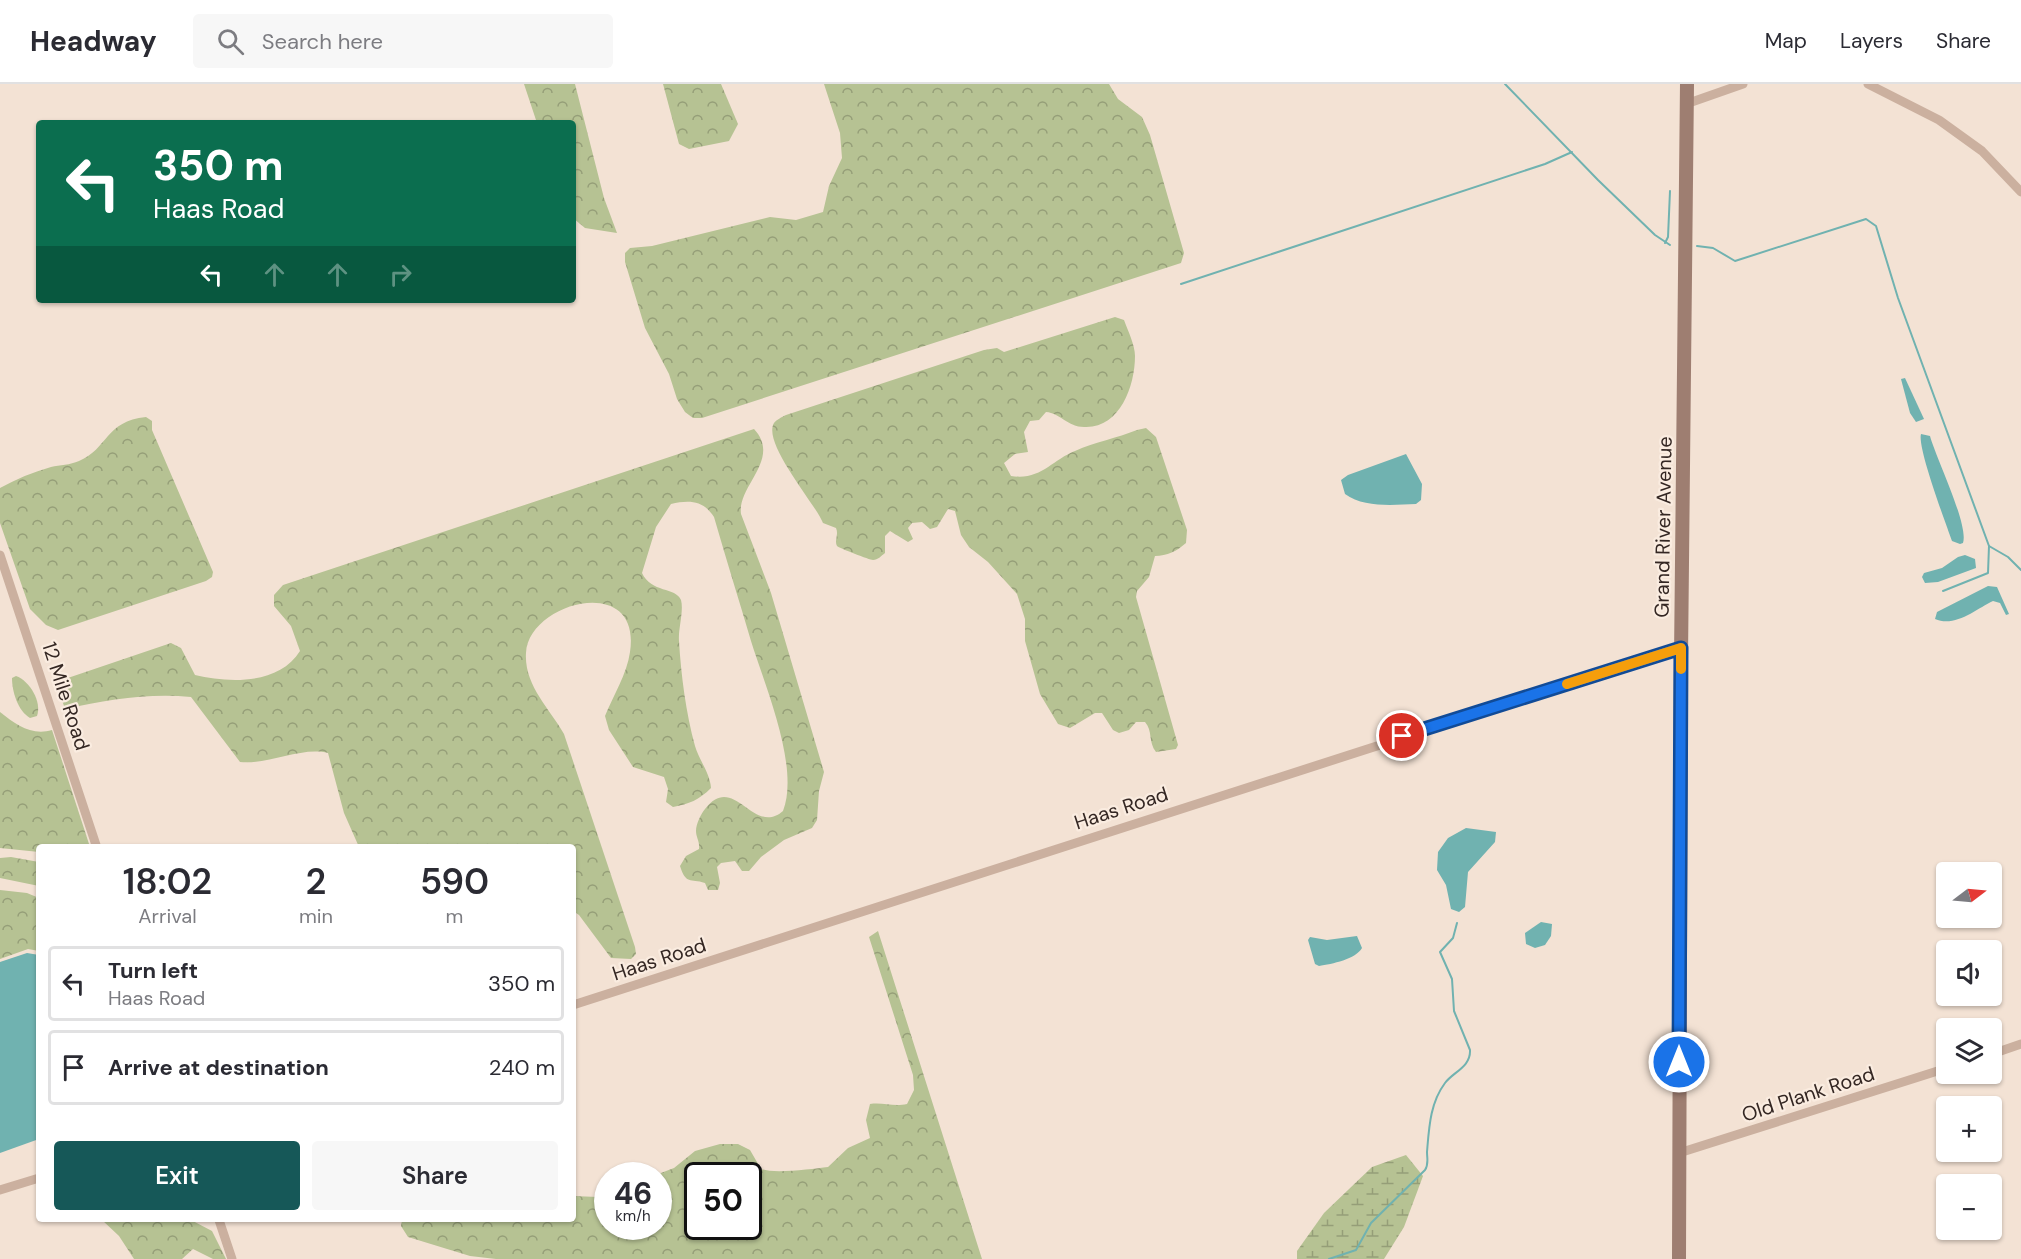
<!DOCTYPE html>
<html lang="en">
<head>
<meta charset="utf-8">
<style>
	:root { --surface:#fff; --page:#f7f7f7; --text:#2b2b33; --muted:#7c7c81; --line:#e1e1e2; --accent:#165858 }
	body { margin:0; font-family:"DM Sans",sans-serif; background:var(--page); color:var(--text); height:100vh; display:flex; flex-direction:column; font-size:22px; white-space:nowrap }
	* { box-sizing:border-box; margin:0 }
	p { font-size:20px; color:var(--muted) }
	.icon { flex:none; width:33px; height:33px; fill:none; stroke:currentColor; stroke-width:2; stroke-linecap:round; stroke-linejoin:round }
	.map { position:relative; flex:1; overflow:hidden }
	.side { position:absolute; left:36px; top:760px; width:540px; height:378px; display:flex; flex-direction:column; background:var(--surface); border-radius:6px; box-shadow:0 2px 4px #0004 }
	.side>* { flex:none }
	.top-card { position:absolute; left:36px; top:36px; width:540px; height:183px; border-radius:6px; box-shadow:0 2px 4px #0004; background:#0b6e4f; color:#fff; overflow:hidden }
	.needle { width:39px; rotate:74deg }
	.tools { position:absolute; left:1936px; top:778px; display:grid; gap:12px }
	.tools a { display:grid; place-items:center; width:66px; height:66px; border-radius:6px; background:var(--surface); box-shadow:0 2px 4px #0004; font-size:30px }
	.speed { position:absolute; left:594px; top:1078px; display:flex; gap:12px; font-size:30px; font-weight:700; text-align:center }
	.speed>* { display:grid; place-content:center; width:78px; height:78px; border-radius:50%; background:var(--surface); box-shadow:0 2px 4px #0004; line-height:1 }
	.speed small { font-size:15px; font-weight:400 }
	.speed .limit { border:3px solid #111; border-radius:9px; background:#fff; color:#111 }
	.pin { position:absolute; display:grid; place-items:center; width:51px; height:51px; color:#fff; margin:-26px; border:3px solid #fff; border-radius:50%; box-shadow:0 2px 6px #0007 }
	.me { position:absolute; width:66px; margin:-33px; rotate:0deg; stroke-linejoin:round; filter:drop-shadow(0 0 4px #0008) }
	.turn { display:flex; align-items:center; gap:21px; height:126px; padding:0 18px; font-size:27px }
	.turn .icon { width:78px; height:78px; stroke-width:2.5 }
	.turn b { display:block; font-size:42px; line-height:51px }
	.lanes { display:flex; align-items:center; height:57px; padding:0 18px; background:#0003; justify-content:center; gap:30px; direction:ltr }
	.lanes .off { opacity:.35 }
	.eta { display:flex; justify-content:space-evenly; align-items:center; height:102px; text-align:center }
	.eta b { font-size:36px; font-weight:600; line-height:42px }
	.cta { display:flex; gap:12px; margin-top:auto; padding:12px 18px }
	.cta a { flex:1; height:69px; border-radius:6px; background:var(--accent); color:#fff; font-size:24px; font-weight:600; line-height:69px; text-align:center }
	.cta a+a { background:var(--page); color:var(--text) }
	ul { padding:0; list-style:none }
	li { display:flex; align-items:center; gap:18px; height:75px; margin:0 12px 9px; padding:0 6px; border:3px solid var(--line); border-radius:6px }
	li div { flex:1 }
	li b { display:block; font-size:22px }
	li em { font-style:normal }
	header { display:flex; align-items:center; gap:36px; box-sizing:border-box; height:84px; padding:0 30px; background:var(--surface); border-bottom:2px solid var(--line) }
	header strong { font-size:28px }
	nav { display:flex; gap:33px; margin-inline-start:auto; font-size:21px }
	.search { width:420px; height:54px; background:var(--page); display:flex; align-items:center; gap:15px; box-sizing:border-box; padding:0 21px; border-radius:6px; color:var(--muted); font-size:22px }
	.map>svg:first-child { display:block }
	.forest { fill:url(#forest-crowns); fill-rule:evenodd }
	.wetland { fill:url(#wetland-marsh) }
	.water { fill:#70b2b0 }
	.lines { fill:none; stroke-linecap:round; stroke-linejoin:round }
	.stream { stroke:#70b2b0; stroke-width:2 }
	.street { stroke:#cbb09f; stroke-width:9 }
	.secondary { stroke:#9e7e71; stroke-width:14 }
	.route-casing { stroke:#114b97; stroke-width:15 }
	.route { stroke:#1a73e8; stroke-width:10 }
	.slow { stroke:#f59e0b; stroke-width:10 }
	.labels { text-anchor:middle; stroke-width:4.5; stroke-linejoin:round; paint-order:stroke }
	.street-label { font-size:20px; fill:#342723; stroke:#faece0 }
</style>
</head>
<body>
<header>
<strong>Headway</strong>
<div class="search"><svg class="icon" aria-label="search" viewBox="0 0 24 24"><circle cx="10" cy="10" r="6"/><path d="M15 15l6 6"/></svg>Search here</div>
<nav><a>Map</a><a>Layers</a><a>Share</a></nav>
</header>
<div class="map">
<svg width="2021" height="1175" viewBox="0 0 2021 1175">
	<defs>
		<pattern id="forest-crowns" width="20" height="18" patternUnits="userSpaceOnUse" patternTransform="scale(1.5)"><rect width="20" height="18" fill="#b6c293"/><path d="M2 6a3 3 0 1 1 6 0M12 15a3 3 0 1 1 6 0" fill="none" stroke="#959e78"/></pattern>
		<pattern id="wetland-marsh" width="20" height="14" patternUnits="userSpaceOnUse" patternTransform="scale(1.5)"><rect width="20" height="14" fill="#b6c293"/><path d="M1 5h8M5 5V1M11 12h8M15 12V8" fill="none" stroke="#959e78"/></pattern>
	</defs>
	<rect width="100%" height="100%" fill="#f3e2d4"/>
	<g class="forest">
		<polygon points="524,0 575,0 604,114 617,149 585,144 573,134 573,39 537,39"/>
		<polygon points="663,0 721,0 738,40 729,57 689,65 679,60"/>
		<polygon points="824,0 1109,0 1118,15 1142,33 1150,51 1184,169 1181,179 702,334 693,334 685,328 677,315 669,290 645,244 625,178 625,169 630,164 652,162 770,133 796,136 823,128 829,102 842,74 840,49"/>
		<path d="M1115,233L1124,236C1128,247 1135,261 1135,272C1135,303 1119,345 1084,343C1068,343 1060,329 1046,328L1039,336L1030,337L1024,348L1028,368L1015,370L1004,379L1011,392C1040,397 1052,376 1075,367C1095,358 1117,354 1137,346L1146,344L1156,353L1187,446L1186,459C1177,467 1167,472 1155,472L1149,493L1137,507L1136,513L1178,661L1176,665L1156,668C1148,658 1153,647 1145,638H1136L1129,646L1119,649L1113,646L1102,629H1095L1070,644L1058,640L1040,610L1025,557V535L1017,510L988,478L969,463L961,451L955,427L948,425L937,443L930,445L922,438L912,439L908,444L913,455L908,458L890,447L885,452V469C881,472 878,476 873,476C870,476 839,464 837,462C834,456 839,451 836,444L823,439C815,419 762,359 774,339C776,336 782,333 786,331L984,266L997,264L1004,268Z"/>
		<path d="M146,333L152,337V346L213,488L212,493L206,497L58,546L46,541L30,525L0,439V404C16,395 33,388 51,383C60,381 70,381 79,377C108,365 105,337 146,333Z"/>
		<path d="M754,345C782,375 737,402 741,430L771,509L824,688L819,707L817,736L812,744L784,756L761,773L749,787H742L735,777L721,779L717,783L720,799L718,806H708L705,799C690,794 686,801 680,782L686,772L699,765C700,758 696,753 696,747C696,740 701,730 705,725C734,687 753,753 783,727C800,683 765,602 751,557C739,516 726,475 714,433C703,416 689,416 671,420L656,443L642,489C651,509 676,503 681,516C684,527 678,545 679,557C681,591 686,629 695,662C699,676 710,689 711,704C699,716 689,720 673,723L666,718L668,705L664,693L633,683L609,646L605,632C613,612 627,590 630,568C642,488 528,518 526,569C524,601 549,624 564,650L635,863L636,870L631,875L611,874L579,831L573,827V764L359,763L344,729L328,669C302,662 269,681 240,678L191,613C147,609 108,616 65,625L56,598L171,559L181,564L195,591C229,599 279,601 300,567L291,542L274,522V511L283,501Z"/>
		<path d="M16,592C30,597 42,618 37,632L30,634C18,627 12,608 12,594Z"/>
		<path d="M0,628C16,641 32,652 52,646L90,763L39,764V768L0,764Z"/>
		<polygon points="11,773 39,778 39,802 0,794 0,774"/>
		<polygon points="0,806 27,809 39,814 39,867 28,865 0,875"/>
		<path d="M878,847L982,1175H496L470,1172L408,1153L401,1142L402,1136H573V1112L598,1113L607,1110L608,1143H658V1092H653L674,1084L695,1067L720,1060H738L750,1066L761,1085C774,1090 812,1085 828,1083L848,1064L870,1054L866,1036L870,1020C883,1018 893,1023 907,1020L914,1006L913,991L869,853ZM698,1092H748V1143H698Z"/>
		<polygon points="102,1136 191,1136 212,1147 226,1175 213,1175 193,1165 182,1175 134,1175 119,1152"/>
	</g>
	<polygon class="wetland" points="1406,1071 1423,1092 1404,1143 1384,1175 1297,1175 1297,1167 1324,1129 1372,1083"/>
	<g class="water">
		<polygon points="1905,294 1924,335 1916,338 1910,329 1901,295"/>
		<path d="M1921,350L1930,352C1936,374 1969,441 1963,459L1960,460L1952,457C1946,440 1917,363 1921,350Z"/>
		<path d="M1406,370L1422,400L1421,416L1416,420C1393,421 1364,424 1345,410L1341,396L1348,391Z"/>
		<polygon points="1965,471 1975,475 1976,484 1938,498 1925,499 1922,493 1924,489 1942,484 1958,473"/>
		<path d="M1988,502L1997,503L2009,530L2006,531L2000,519L1993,517C1976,525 1955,544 1935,535L1937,528Z"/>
		<polygon points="1466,744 1496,748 1495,758 1468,788 1465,823 1459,828 1451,825 1446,801 1437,786 1438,768 1448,754"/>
		<polygon points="1541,838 1552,840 1551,852 1545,861 1535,864 1526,860 1525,849"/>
		<path d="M1357,852L1362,864C1356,875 1332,880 1319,882L1315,880L1308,856L1310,853L1327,856Z"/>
		<polygon points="27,869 39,871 39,1055 0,1069 0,878"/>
	</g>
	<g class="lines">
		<g class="stream">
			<polyline points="1505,0 1598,96 1655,151 1670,161"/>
			<polyline points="1665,159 1668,153 1670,107"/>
			<polyline points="1697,162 1713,164 1735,177 1866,135 1876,142 1898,214 1989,462 1988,489 1943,507"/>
			<polyline points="1181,200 1545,80 1572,68"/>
			<polyline points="1989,462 2008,473 2021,486"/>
			<path d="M1329,1175L1356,1166L1371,1139L1425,1086C1429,1080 1427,1075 1427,1068C1429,1044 1430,1019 1445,999C1453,988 1471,983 1470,966L1454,927L1452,895L1440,868L1453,854L1457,839"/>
		</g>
		<g class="street">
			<polyline points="1868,0 1939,36 1982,67 2021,108"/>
			<polyline points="1686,20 1743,0"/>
			<polyline points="0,471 97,764"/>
			<polyline points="573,921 1681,564"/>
			<polyline points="1992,970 2021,960"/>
			<polyline points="1679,1069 1947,984"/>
			<polyline points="0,1106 39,1094"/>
			<polyline points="219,1136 232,1175"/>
		</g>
		<polyline class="secondary" points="1679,1175 1681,574 1687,0"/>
	</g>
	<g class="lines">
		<g class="route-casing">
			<polyline id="route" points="1402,652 1681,564 1679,978"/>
		</g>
		<use href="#route" class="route"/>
		<polyline class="slow" points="1567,600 1681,564 1681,585"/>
	</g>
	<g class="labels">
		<g class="street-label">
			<text transform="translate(1663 443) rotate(-89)" y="7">Grand River Avenue</text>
			<text transform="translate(66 612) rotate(72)" y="7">12 Mile Road</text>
			<text transform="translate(1121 724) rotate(-18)" y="7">Haas Road</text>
			<text transform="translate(659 875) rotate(-18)" y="7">Haas Road</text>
			<text transform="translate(1808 1010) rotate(-18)" y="7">Old Plank Road</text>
		</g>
	</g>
</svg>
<div class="tools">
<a><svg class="needle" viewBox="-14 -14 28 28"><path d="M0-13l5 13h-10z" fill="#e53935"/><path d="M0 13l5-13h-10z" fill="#7c7c81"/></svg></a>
<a><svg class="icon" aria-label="sound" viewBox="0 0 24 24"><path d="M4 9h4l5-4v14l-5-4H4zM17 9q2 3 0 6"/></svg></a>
<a><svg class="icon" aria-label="layers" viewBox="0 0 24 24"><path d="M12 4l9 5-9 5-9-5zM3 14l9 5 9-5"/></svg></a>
<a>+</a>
<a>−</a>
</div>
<div class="speed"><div>46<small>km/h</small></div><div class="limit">50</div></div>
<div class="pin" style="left:1402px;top:652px;background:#d93025"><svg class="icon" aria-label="arrive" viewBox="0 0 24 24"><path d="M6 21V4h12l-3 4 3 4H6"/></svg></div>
<svg class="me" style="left:1679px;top:978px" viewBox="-20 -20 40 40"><circle r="17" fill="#1a73e8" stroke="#fff" stroke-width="3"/><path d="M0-11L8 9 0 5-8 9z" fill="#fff"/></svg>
<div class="top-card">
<div class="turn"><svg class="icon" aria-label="left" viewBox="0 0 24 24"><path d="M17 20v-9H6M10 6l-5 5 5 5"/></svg><div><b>350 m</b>Haas Road</div></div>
<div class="lanes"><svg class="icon" aria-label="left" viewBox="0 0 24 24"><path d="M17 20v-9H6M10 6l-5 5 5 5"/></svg><svg class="icon off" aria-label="ahead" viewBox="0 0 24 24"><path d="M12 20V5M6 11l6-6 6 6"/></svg><svg class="icon off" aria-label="ahead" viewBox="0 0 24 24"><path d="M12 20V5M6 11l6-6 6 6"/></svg><svg class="icon off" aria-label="right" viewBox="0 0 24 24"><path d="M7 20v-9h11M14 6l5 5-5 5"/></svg></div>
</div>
<section class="side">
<div class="eta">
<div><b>18:02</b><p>Arrival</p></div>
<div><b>2</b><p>min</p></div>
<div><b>590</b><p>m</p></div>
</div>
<ul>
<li><svg class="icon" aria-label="left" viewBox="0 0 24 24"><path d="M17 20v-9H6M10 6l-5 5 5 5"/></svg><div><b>Turn left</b><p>Haas Road</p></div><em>350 m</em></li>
<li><svg class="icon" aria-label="arrive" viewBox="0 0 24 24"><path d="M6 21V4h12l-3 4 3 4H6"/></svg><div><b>Arrive at destination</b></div><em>240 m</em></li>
</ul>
<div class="cta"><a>Exit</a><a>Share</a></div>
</section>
</div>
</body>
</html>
